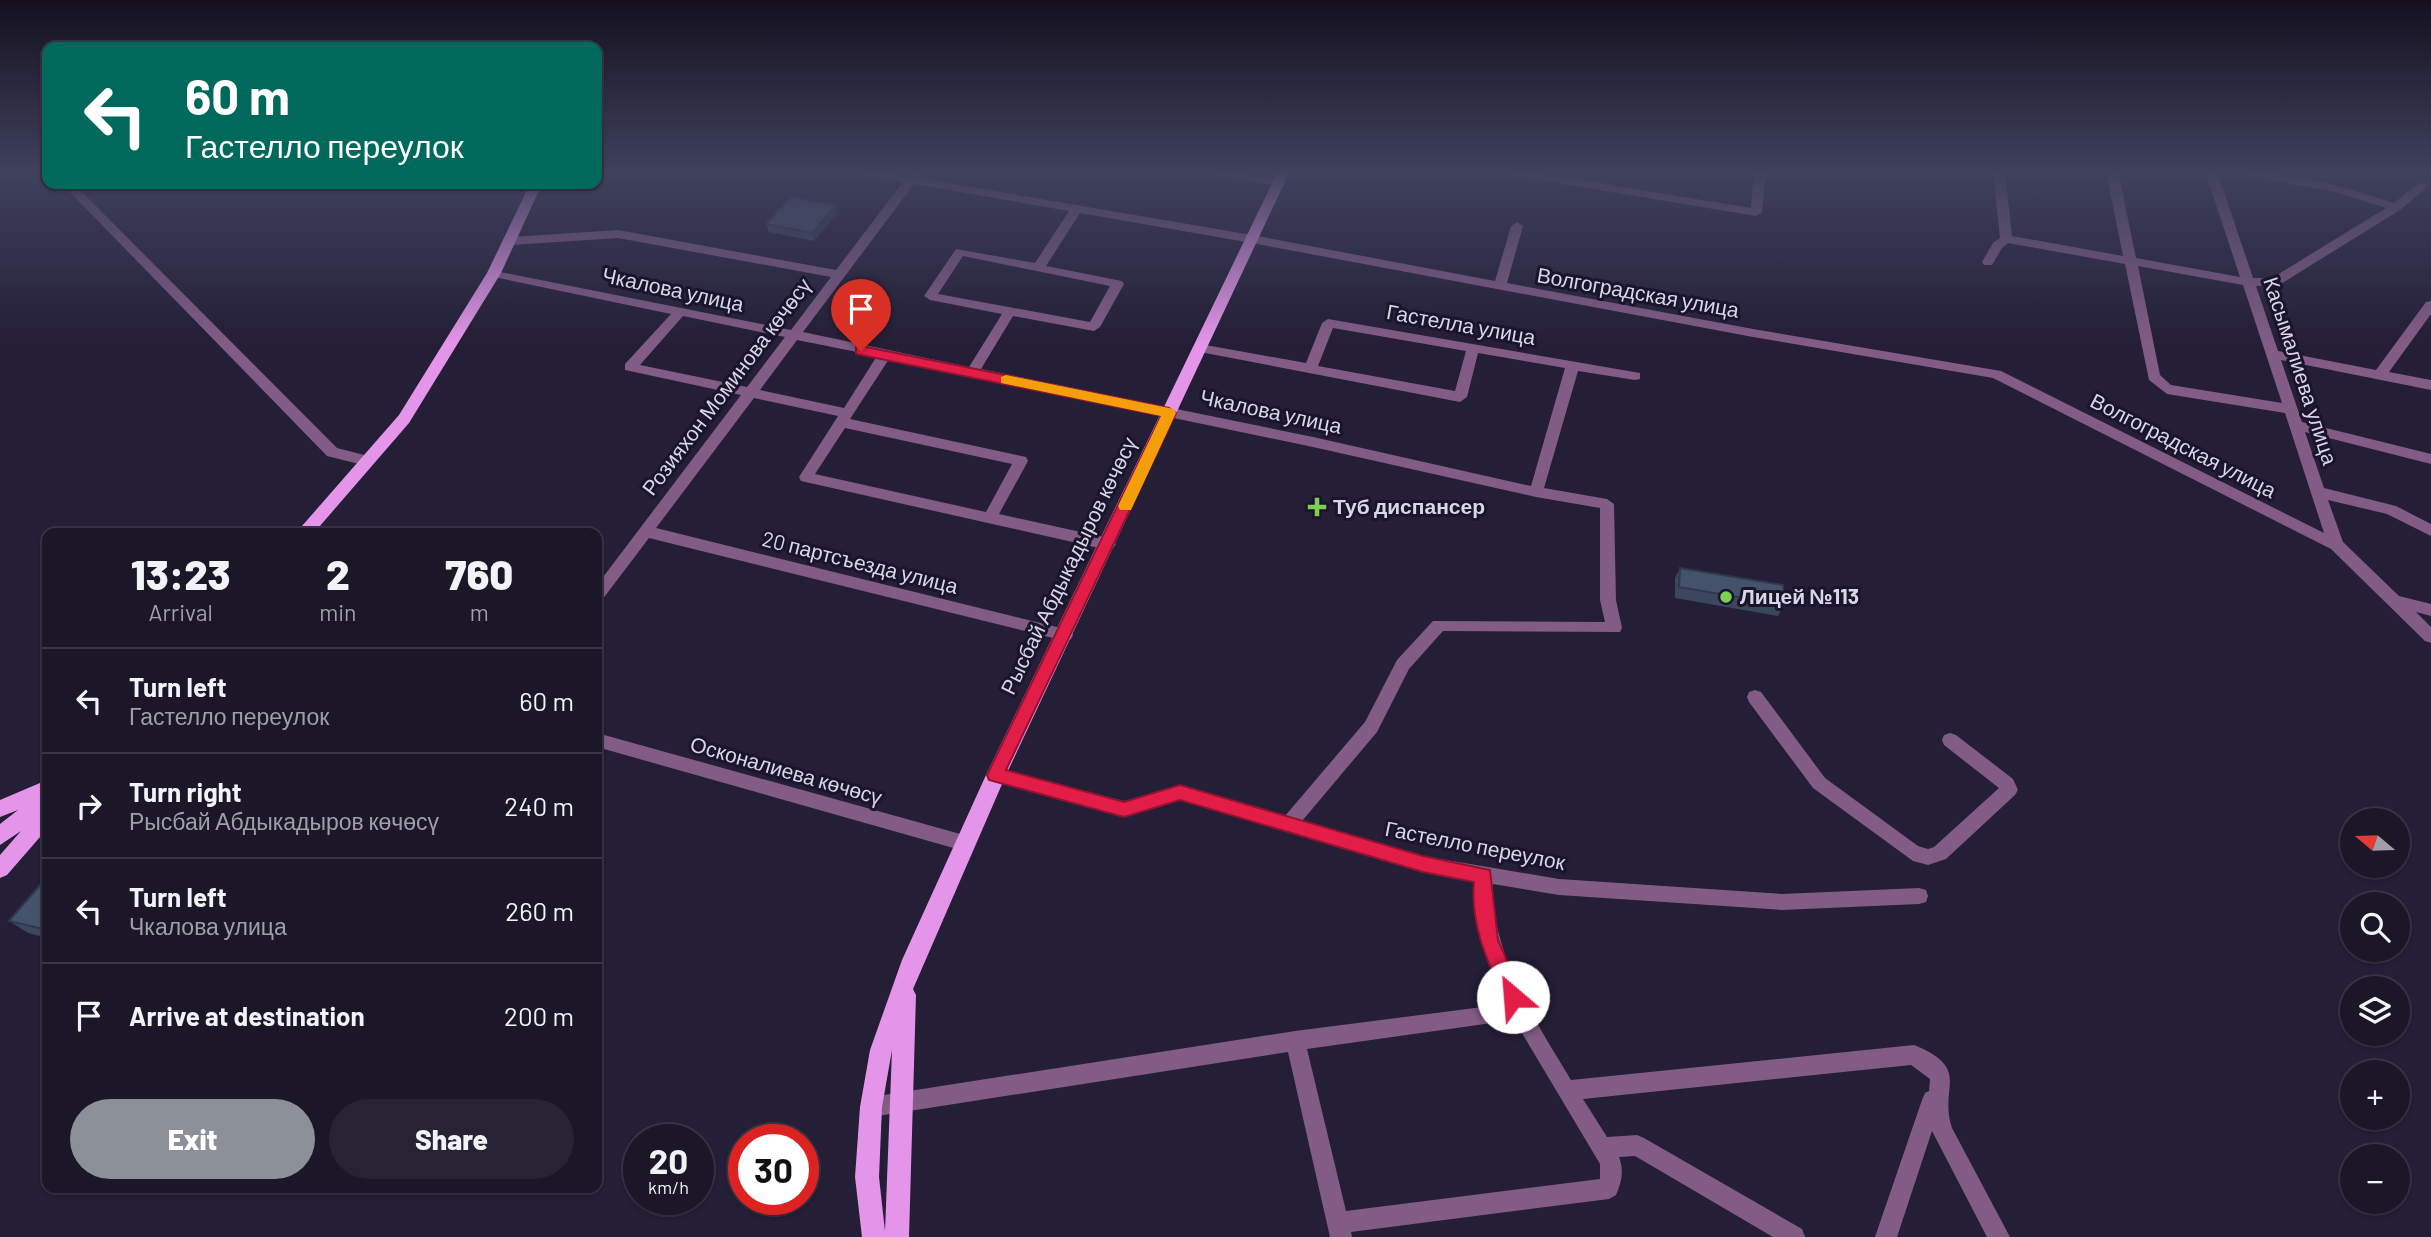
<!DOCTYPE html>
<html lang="en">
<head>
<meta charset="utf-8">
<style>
	:root { --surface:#1b1628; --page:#282334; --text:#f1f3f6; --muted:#a09fa8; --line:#393545; --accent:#8c9099 }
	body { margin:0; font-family:Barlow,sans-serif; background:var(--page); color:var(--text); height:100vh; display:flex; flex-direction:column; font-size:26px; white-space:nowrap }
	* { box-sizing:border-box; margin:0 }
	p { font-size:23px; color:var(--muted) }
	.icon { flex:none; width:38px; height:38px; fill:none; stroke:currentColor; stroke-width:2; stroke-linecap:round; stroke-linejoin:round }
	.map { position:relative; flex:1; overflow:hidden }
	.details { position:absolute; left:42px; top:528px; width:560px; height:665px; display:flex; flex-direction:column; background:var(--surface); border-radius:14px; box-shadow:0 2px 5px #0004,0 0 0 2px var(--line) }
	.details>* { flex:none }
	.banner { position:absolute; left:42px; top:42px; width:560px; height:147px; border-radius:14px; box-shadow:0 2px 5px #0004,0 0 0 2px var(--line); background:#00695c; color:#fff; overflow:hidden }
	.needle { width:46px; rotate:289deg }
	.buttons { position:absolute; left:2340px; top:808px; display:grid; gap:14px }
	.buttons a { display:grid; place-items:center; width:70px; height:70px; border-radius:50%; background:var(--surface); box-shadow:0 2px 5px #0004,0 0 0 2px var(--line); font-size:35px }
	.speed { position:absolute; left:623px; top:1124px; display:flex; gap:14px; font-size:35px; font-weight:700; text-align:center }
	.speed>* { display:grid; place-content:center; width:91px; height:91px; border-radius:50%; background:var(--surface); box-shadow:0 2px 5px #0004,0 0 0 2px var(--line); line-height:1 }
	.speed small { font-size:18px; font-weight:400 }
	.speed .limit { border:10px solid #d22; background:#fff; color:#111 }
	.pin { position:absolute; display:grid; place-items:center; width:60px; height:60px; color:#fff; margin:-72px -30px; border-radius:50% 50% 50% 0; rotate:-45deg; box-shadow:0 0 7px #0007 }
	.pin .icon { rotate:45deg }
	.me { position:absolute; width:77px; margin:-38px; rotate:333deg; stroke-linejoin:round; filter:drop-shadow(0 0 5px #0008) }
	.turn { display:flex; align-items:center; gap:24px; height:147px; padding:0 28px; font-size:32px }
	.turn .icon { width:91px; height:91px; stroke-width:2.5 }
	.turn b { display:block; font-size:49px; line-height:60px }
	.eta { display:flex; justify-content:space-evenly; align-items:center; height:119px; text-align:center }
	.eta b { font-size:42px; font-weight:800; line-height:49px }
	.cta { display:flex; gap:14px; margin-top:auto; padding:14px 28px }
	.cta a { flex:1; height:80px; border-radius:42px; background:var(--accent); color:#fff; font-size:28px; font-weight:800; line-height:80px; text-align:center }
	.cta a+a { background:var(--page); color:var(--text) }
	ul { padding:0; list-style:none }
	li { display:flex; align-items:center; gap:21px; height:105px; padding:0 28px; border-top:2px solid var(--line) }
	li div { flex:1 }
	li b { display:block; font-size:26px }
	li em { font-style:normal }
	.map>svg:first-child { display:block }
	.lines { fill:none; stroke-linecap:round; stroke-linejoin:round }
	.minor { fill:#825c84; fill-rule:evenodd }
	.major { fill:#e495e9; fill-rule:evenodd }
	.wall { fill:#3a475c }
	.shaded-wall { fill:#30394b }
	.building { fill:#44526b; stroke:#30394b; stroke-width:2 }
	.route { fill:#e11d48; stroke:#92132f; stroke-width:2 }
	.slow { fill:#f59e0b }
	.poi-dot { fill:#7fd052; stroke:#1a152c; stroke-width:2.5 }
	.labels { text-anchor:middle; stroke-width:6; stroke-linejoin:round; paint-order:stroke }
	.street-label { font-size:21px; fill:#d9d7e7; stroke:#1a152c }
	.poi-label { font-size:21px; font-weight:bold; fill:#d9d7e7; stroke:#1a152c; text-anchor:start }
</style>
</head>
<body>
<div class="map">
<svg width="2431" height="1237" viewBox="0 0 2431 1237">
	<rect width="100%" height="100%" fill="#241e36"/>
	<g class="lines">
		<g class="minor">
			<path d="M852,171H876L908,176L912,171H920L922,173L918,178L1252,235L1495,281L1511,226L1517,222L1523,226L1507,283L1753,329L2001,371L2324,533L2285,413L2167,394L2149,380L2125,264L2008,243L2002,248L1992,265H1984L1982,262L1993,243L2000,238L1993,171H2005L2012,236L2123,256L2106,171H2118L2136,258L2240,277L2205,171H2217L2253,278H2272L2386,208L2336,192L2237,174L2231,171C2287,171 2342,186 2394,203L2419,183H2427V187L2400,210L2279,285L2256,286L2278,351L2376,370L2426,302L2431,301V314L2389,372L2431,380V390L2281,360L2302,422L2431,454V464L2305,432L2324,488L2396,506L2431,524V536L2387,514L2328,500L2343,542L2399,596L2431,604V616L2416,612L2431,627V643L2425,641L2331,549L1993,378L1753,337L1252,243L1080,213L1046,266L1122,281L1124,284L1100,327L1094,331L1013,316L981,369L1313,437L1531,486L1565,368L1478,353L1467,397L1460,402L1200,352L1193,348L1200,344L1306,363L1322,323L1328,319L1640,373V379L1635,380L1578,371L1544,488L1607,499L1614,504L1616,600L1622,628L1620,632L1443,631L1409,669L1377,732L1302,821L1423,856L1559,879L1782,894L1919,888L1926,890L1928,896L1926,902L1919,904L1782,910L1559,895L1493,884C1492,957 1535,1020 1571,1080L1914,1045C1973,1069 1938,1087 1952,1128L2010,1237H1987L1932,1131L1897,1237H1875L1922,1100L1925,1093L1929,1091L1930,1079L1911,1065L1583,1099L1607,1137L1637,1135L1644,1138L1802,1229L1805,1237H1773L1635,1156L1619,1157C1624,1170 1622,1182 1616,1195L1609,1199L1351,1232L1352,1237H1330L1288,1052L871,1117L864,1114L861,1107L864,1100L871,1097L1295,1031L1506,1004C1488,964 1473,925 1475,881L1423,872L1180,800L1124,817L996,782L990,780L987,775L990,770L996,768L1124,801L1180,786L1285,816L1365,722L1397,660L1433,621L1605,622L1600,600V508L1536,497L1313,447L889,359L850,419L1026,457L1028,461L999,514L1108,538L1116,544L1113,548L1108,550L801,481L799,477L838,416L754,398L656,528L1065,629L1071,631L1073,635L1071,639L1065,641L649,538L602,600L597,602V585L741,395L625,370V364L671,314L494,277L488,273L490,270L791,330L831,277L618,238L510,245L504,241L510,237L618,230L836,270L903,182L858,174ZM914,184L1069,211L1035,263L956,249L924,296L930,300L1002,314L969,367L803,332ZM963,256L1110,286L1090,322L938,294ZM2138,266L2243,285L2282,403L2171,385L2160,375ZM683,316L785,337L747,387L640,365ZM1333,328L1466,351L1455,391L1318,366ZM797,340L877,356L844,408L760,390ZM845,428L1012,464L986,512L815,474ZM1499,1022L1516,1023L1600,1164V1179L1346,1211L1307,1049Z"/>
			<polygon points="1200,171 1225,171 1278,180 1284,183 1278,186 1206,174"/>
			<polygon points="1499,171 1524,171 1751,208 1754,171 1766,171 1762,212 1756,216 1505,174"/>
			<polygon points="62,184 74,184 337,448 372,457 374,461 372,465 367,466 327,456"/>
			<polygon points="1755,690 1761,692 1825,778 1918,846 1928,849 1934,847 1999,788 1944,745 1942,740 1944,735 1950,733 1956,735 2013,779 2018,790 2015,795 1946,859 1928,865 1913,861 1813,788 1749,702 1747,697 1749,692"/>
			<polygon points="597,733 964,835 970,837 973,843 970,849 964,851 597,747"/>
		</g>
		<g class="major">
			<path d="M1278,171H1290L1006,775L913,989L916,995L909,1237H862L855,1177L860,1107L870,1050L902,960L986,775ZM892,1050L885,1231L879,1177L882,1107Z"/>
			<polygon points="530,184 542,184 501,273 409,423 313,534 295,534 399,415 487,273"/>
			<polygon points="47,780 47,829 7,875 0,878 0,855 21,831 0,845 0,824 18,810 0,817 0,800"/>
		</g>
	</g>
	<g class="wall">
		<polygon points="837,213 814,241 769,232 766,224"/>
		<polygon points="1680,568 1784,605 1778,616 1675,598 1675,578"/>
		<polygon points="47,877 47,938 28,933 9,921"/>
	</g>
	<polygon class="shaded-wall" points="836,205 837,213 814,241 812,233"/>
	<g class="building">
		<polygon points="791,197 836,205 812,233 766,224"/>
		<polygon points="363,530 377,534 359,534"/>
		<polygon points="1680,568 1783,585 1784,605 1679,587"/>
		<polygon points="47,877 47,930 9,921"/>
	</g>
	<linearGradient id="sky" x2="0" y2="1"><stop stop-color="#14101e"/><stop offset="0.5" stop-color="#3f415d"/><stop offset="1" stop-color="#3f415d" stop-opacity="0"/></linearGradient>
	<rect width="2431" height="344" fill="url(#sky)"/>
	<path class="route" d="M861,346L1169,408L1176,413L1006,770L1124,802L1180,785L1423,856L1490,870L1498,940L1523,997L1520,1003L1513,1006L1506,1003C1489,964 1470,927 1474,882L1423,872L1180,800L1124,817L989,780L987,775L1161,416L856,354V347Z"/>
	<polygon class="slow" points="1006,375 1174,409 1176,413 1131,510 1120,510 1118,506 1161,416 1001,383 1001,377"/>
	<g class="poi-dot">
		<path d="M1313.5 496.5h7v7h7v7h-7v7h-7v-7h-7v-7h7z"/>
		<circle cx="1726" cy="597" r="7"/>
	</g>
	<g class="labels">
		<g class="street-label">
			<text transform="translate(673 290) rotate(12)" y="7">Чкалова улица</text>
			<text transform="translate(1638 293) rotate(10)" y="7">Волгоградская улица</text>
			<text transform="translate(1461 325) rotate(10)" y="7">Гастелла улица</text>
			<text transform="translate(2300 371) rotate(72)" y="7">Касымалиева улица</text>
			<text transform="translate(727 387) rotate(-53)" y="7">Розияхон Моминова көчөсү</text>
			<text transform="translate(1271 412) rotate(12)" y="7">Чкалова улица</text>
			<text transform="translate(2183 446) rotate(27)" y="7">Волгоградская улица</text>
			<text transform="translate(860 563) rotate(14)" y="7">20 партсъезда улица</text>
			<text transform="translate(1069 566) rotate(-64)" y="7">Рысбай Абдыкадыров көчөсү</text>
			<text transform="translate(786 771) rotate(16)" y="7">Осконалиева көчөсү</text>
			<text transform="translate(1475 846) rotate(11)" y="7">Гастелло переулок</text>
		</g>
		<g class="poi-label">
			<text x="1333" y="514">Туб диспансер</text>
			<text x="1740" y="604">Лицей №113</text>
		</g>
	</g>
</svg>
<div class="buttons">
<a><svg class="needle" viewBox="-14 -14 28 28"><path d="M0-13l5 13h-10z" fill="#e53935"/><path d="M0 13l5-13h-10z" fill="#a09fa8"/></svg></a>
<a><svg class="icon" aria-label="search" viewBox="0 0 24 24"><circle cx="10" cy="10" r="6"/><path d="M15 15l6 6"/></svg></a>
<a><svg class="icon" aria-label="layers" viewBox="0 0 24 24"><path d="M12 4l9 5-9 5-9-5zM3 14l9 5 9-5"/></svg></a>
<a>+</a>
<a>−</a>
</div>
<div class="speed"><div>20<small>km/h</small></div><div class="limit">30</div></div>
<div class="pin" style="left:861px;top:351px;background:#d93025"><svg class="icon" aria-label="arrive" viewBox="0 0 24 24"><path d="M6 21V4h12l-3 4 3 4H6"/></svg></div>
<svg class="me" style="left:1513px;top:997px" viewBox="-20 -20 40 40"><circle r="19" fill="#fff"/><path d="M0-13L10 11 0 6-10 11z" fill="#e11d48"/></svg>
<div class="banner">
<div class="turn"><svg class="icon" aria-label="left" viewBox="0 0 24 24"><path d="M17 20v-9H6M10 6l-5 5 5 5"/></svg><div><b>60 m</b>Гастелло переулок</div></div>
</div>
<section class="details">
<div class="eta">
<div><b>13:23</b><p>Arrival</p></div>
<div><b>2</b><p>min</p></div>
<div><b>760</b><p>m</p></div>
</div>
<ul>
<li><svg class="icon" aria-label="left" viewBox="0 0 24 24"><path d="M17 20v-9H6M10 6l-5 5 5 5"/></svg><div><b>Turn left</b><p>Гастелло переулок</p></div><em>60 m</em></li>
<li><svg class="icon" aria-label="right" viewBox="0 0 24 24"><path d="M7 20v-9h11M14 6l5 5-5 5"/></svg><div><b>Turn right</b><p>Рысбай Абдыкадыров көчөсү</p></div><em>240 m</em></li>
<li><svg class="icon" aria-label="left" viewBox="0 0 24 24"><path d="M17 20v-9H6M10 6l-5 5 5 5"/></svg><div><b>Turn left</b><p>Чкалова улица</p></div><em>260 m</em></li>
<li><svg class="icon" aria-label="arrive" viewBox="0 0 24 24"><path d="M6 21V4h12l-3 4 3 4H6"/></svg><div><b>Arrive at destination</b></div><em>200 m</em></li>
</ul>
<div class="cta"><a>Exit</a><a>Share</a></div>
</section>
</div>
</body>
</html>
